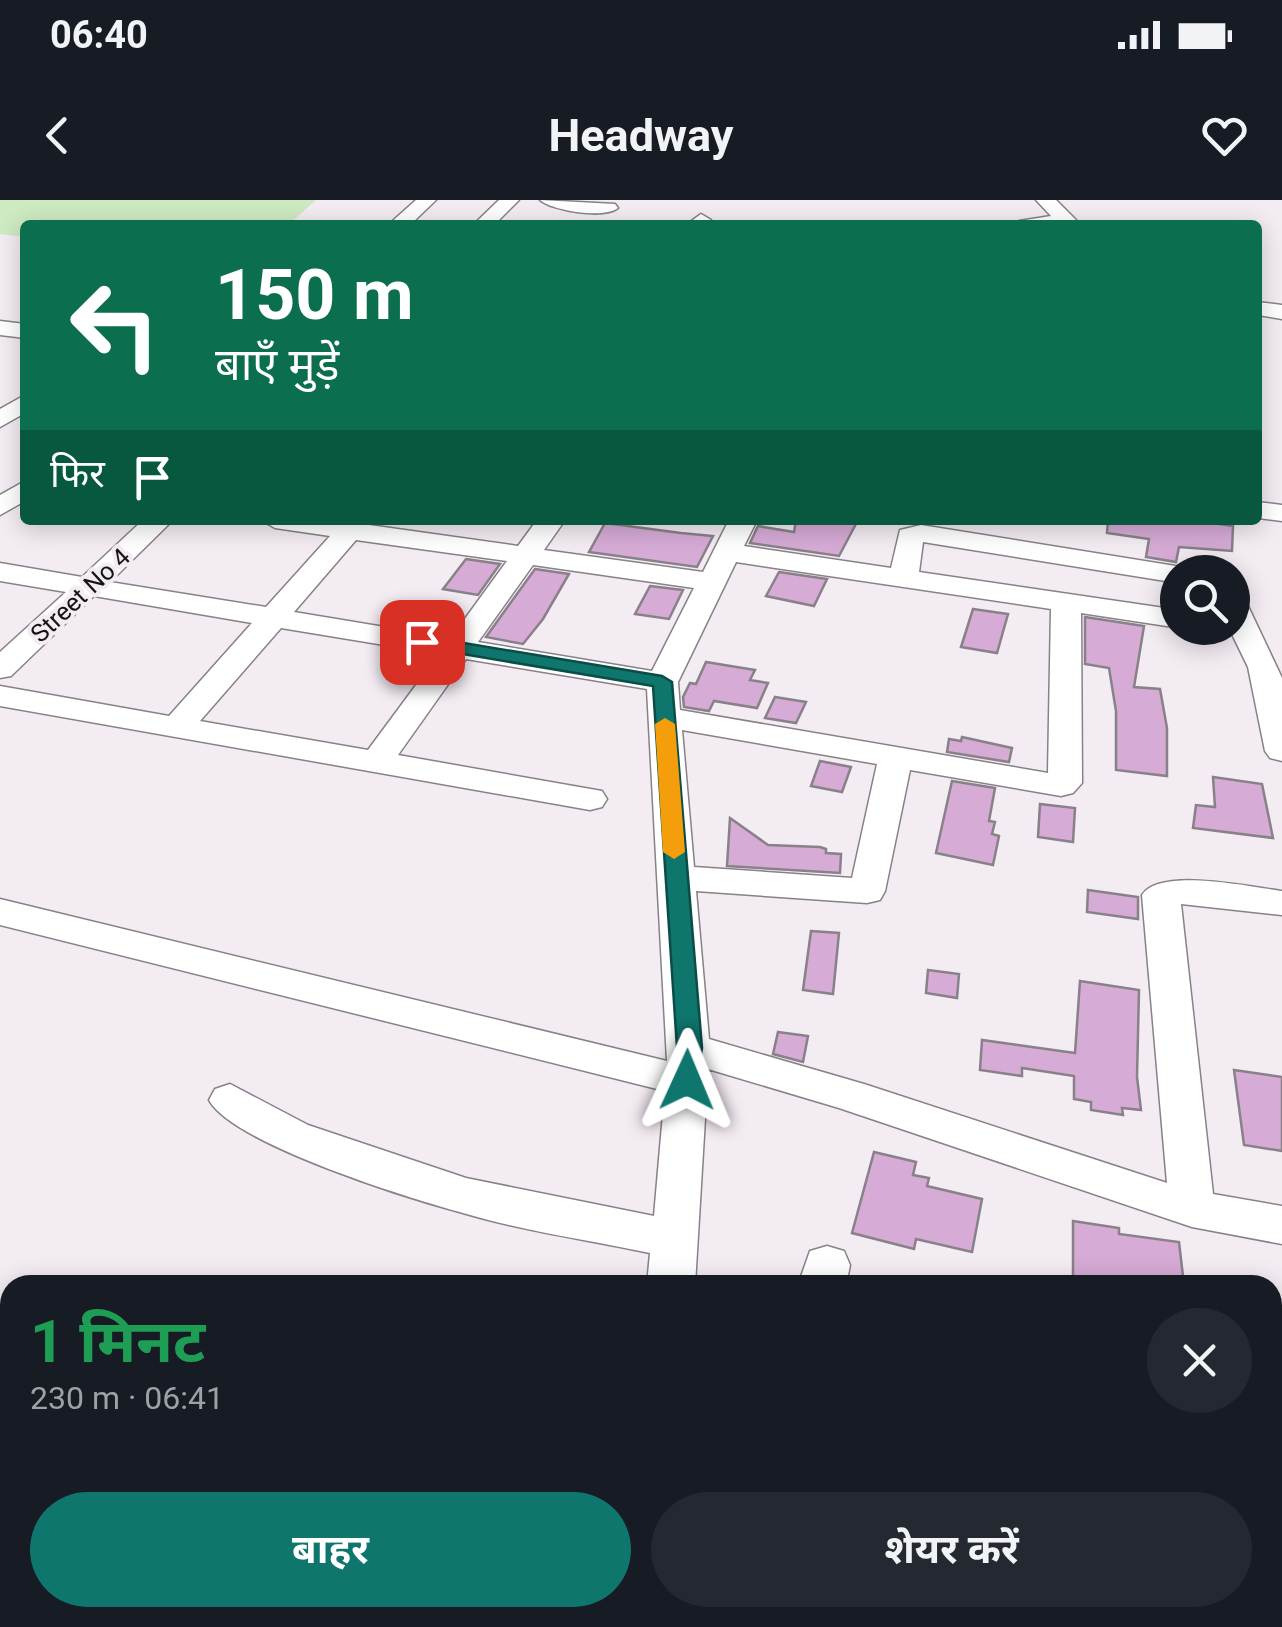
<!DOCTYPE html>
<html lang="hi">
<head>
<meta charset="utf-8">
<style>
	:root { --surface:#171b24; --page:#242831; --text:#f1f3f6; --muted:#9ea1a6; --accent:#0f766e }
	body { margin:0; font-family:Roboto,"Noto Sans Devanagari",sans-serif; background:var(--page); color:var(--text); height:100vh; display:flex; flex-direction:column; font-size:38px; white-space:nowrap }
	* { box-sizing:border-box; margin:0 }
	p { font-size:32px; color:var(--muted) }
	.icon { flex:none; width:55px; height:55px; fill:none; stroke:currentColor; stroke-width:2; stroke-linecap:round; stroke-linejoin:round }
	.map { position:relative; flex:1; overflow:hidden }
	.details { position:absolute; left:0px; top:1075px; width:1282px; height:352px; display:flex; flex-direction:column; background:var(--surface); border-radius:30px 30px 0 0; box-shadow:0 5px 25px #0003 }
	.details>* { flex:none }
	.hud { position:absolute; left:20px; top:20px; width:1242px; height:305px; border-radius:10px; box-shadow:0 5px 25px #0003; background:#0b6e4f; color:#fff; overflow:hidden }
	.controls { position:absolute; left:1160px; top:355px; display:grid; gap:20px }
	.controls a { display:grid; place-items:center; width:90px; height:90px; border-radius:50%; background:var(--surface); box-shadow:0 5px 25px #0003; font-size:50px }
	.pin { position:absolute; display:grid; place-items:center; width:85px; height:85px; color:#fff; margin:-42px; border-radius:20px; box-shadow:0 5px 15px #0006 }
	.me { position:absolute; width:110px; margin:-55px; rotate:1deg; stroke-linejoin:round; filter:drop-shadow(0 0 8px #0008) }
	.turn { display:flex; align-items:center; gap:35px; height:210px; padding:0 30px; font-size:45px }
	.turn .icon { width:130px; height:130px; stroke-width:2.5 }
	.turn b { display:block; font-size:70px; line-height:85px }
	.then { display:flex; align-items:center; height:95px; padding:0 30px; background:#0003; gap:20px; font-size:38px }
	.round { display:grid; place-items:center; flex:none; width:105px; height:105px; border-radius:52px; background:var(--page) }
	.head { display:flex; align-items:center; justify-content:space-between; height:170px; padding:0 30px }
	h1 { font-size:60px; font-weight:700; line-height:75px; color:#1e9e55 }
	.action { display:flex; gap:20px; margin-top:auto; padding:20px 30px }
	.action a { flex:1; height:115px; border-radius:60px; background:var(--accent); color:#fff; font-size:40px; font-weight:700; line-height:115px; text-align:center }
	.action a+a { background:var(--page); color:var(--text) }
	.status { display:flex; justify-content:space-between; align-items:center; height:70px; padding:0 50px; background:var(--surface); direction:ltr }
	.status svg { height:28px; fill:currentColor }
	header { display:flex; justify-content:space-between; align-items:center; height:130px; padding:0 30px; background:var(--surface); font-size:45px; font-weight:700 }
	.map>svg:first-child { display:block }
	.green { fill:#ceeac2 }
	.building { fill:#d6abd6; stroke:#888188; stroke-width:2.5 }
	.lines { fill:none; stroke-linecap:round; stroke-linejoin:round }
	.minor-casing { stroke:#888187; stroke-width:3 }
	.minor { fill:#fff; fill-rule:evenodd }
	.route { fill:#0f766e; stroke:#0a4d48; stroke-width:2.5 }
	.slow { fill:#f59e0b }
	.labels { text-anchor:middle; stroke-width:8; stroke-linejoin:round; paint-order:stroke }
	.far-street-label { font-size:25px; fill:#161316; stroke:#f3ecf3 }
</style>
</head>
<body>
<div class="status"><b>06:40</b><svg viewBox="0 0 49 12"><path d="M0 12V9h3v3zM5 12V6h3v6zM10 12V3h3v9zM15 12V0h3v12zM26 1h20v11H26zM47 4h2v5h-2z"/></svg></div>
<header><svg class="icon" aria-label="back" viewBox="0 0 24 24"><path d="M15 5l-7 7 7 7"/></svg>Headway<svg class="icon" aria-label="heart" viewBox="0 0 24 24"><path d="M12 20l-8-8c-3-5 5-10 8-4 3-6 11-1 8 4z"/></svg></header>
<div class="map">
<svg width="1282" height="1427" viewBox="0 0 1282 1427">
	<rect width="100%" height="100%" fill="#f3ecf3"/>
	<polygon class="green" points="0,0 316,0 288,25 25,25 25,37 0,34"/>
	<g class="building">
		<polygon points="796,320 858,320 839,356 750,343 758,326 794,332"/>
		<polygon points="1108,320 1192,320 1233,326 1232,351 1179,347 1176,362 1146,357 1149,339 1107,333"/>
		<polygon points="605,323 681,333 713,336 697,367 589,352"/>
		<polygon points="466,359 500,364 478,395 443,389"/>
		<polygon points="535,369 569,374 543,419 523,444 486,437"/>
		<polygon points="779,372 827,379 814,406 766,396"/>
		<polygon points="650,386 683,390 669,419 635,414"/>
		<polygon points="973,409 1008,414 997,453 961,447"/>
		<polygon points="1085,417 1144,426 1134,487 1160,489 1167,528 1167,576 1116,570 1116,511 1109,468 1085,464"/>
		<polygon points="706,462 755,470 750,480 768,483 757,508 714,501 709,511 684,507 683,497 690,483 696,484"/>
		<polygon points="775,497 806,502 796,523 765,518"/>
		<polygon points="962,537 1012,548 1009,562 947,552 949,539 961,541"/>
		<polygon points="820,561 851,567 842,592 811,586"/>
		<polygon points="1213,577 1262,584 1273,638 1193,628 1196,605 1215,607"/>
		<polygon points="952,581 995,588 989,621 995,622 992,634 999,636 993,665 936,653"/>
		<polygon points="1040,604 1075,608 1073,642 1038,637"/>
		<polygon points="730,618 768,645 820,647 826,649 826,653 841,654 840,673 727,666"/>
		<polygon points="1088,690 1138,697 1138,719 1087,712"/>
		<polygon points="811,731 839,733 833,794 803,790"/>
		<polygon points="928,770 959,774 957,798 926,793"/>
		<polygon points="1080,781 1139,790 1137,877 1141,910 1122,908 1123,915 1091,910 1091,902 1074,899 1074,876 1022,868 1022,876 980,870 982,840 1075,853"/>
		<polygon points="778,832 808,836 803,862 773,854"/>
		<polygon points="1234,870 1282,877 1282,951 1244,945"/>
		<polygon points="874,952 916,962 913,975 929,978 927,986 982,999 972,1052 916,1039 914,1049 852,1033"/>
		<polygon points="1073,1021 1119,1028 1119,1034 1179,1042 1184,1085 1073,1085"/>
	</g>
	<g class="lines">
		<g class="minor-casing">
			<g id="minor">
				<polygon points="416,0 436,0 410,25 388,25"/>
				<polygon points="499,0 519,0 494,25 473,25"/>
				<path d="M540,0L615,4L618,8C604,19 553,11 540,0Z"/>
				<polygon points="1036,0 1056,0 1076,20 1069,25 1016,25 1019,21 1051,16"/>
				<polygon points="701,14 711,20 707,25 686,25"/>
				<polygon points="1258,102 1282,105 1282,119 1258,115"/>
				<polygon points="0,121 25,124 25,138 0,135"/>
				<polygon points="25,195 25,213 0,227 0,209"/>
				<polygon points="25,281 25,301 0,315 0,295"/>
				<polygon points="1258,302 1282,305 1282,321 1258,318"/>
				<path d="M143,320H173L110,382L266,407L330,336L275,328L261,320H373L369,325L518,346L537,320H565L544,350L703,372L729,320H757L744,346L891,368L900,330L921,325L1188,368L1191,372H1178V383L923,342L919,372L1178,410L1180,428L1081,413L1082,583L1073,593L1061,596L910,570L885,691L880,700L867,703L696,691L709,839L864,884L1167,983L1142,695C1160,667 1250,687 1282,691V715L1181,704L1213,994L1282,1006V1044L1192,1027L839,908L708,869L695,1085H647L650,1053C588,1040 524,1031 463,1013C411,999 233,944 209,900L215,889L230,884L308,925L466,978L654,1016L665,891L0,725V699L667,861L647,489L466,459L398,555L602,591L607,599L602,607L590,610L0,506V486L169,516L252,423L94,396L11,476L0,478V452L66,392L0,381V363L82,377ZM356,340L507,361L451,438L294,412ZM736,362L1051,409L1048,573L680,510L678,482ZM533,365L694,388L652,471L478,442ZM281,428L439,454L368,550L200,521ZM682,530L877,564L852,678L694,667Z"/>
				<polygon points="1232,395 1242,398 1247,404 1282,478 1282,561 1270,558 1265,551 1248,467 1229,428 1232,428"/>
				<polygon points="827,1046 844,1051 850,1065 846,1085 798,1085 810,1051"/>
				<polygon points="1282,1304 1282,1356 1272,1357 1272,1305"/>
				<polygon points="211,1418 272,1418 268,1427 207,1427"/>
				<polygon points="563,1418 619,1418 615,1427 559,1427"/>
				<rect x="846" y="1418" width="56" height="9"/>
				<polygon points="1205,1418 1261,1418 1263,1427 1207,1427"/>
			</g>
		</g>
		<use href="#minor" class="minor"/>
	</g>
	<polygon class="route" points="422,436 662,476 672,482 702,848 696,887 678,887 674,880 677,848 653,486 415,446 415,438"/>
	<polygon class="slow" points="665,518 675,524 685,652 674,659 663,652 655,524"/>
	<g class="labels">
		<g class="far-street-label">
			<text transform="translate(80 395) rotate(-43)" y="9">Street No 4</text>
		</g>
	</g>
</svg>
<div class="controls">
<a><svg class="icon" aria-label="search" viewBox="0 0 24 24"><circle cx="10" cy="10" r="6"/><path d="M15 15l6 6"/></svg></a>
</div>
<div class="pin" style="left:422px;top:442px;background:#d93025"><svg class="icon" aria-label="arrive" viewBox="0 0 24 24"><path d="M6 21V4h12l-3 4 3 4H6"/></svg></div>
<svg class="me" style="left:687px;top:880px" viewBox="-20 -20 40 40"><path d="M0-17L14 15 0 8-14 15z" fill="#0f766e" stroke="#fff" stroke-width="4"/></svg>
<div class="hud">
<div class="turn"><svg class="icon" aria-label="left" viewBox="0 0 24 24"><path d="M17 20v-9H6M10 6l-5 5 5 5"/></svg><div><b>150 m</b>बाएँ मुड़ें</div></div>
<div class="then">फिर<svg class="icon" aria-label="arrive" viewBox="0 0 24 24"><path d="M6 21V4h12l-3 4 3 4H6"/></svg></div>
</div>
<section class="details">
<div class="head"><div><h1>1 मिनट</h1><p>230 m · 06:41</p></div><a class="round"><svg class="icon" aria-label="close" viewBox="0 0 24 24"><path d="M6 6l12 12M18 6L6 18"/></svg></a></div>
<div class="action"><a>बाहर</a><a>शेयर करें</a></div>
</section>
</div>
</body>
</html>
